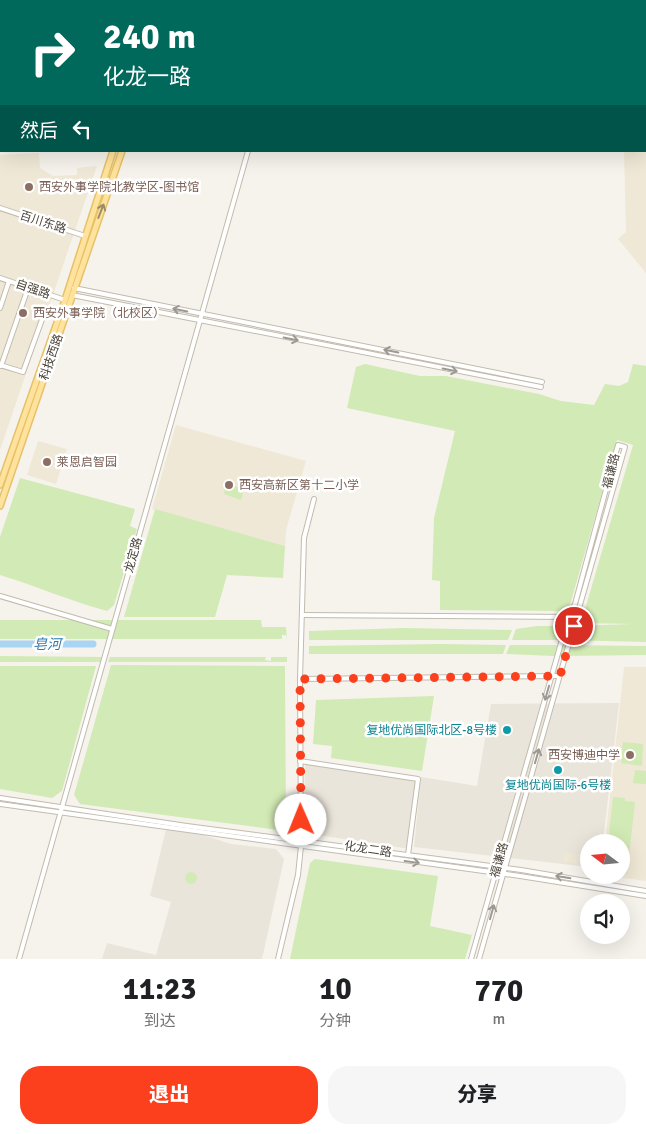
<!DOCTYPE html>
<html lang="zh">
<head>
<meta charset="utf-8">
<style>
	:root { --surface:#fff; --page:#f6f6f6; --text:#202124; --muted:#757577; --accent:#fc3f1d }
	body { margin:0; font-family:Signika,"Noto Sans SC",sans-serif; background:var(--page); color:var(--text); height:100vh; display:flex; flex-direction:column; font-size:19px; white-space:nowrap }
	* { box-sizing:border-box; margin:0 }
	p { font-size:16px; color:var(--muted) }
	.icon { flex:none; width:28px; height:28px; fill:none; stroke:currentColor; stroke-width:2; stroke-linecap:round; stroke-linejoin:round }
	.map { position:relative; height:959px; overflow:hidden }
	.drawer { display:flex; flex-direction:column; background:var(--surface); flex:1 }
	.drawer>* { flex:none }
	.guide { position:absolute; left:0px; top:0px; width:646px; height:152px; box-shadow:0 5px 20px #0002; background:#00695c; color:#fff; overflow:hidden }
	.needle { width:32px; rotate:286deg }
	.tools { position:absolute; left:580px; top:834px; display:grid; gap:10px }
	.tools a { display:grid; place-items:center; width:50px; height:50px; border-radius:50%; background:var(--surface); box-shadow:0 5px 20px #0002; font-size:25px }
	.pin { position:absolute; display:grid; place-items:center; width:42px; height:42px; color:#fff; margin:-21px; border:2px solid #fff; border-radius:50%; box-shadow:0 1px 5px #0007 }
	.me { position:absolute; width:55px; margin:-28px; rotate:359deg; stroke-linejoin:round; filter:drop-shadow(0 0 4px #0008) }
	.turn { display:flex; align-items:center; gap:18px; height:105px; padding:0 20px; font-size:22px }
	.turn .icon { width:65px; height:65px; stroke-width:2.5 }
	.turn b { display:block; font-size:35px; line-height:42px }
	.then { display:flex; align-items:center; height:48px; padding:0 20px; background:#0003; gap:10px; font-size:19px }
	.eta { display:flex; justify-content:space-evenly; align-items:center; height:85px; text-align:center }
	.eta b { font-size:30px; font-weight:800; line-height:35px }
	.cta { display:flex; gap:10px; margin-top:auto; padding:10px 20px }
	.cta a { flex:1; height:58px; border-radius:20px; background:var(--accent); color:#fff; font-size:20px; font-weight:800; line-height:58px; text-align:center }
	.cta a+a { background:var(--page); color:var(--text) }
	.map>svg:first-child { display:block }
	.residential { fill:#eae5da }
	.education { fill:#efe8d6 }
	.green { fill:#d2eab5 }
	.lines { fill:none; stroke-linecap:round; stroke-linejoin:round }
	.river { stroke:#a9d4f2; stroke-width:7 }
	.minor-casing { stroke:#c2bbae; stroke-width:6 }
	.major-casing { stroke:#e6c16a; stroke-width:8 }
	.minor { stroke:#fff; stroke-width:4 }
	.major { stroke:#ffe39c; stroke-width:5 }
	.oneway { stroke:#9c8c66 }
	.oneway2 { stroke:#9c9892 }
	.route { stroke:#fc3f1d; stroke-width:9; stroke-dasharray:0 16.2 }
	.education-dot { fill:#8d6e63; stroke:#fff; stroke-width:2 }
	.culture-dot { fill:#0f9aa8; stroke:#fff; stroke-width:2 }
	.labels { text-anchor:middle; stroke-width:5; stroke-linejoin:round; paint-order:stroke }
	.education-label { font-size:12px; fill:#785e54; stroke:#fff; text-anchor:start }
	.street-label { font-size:12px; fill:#4b4439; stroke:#fff }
	.culture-label { font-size:12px; fill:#0d838f; stroke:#fff; text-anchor:end }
	.water-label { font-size:14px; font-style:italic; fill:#2e7ab2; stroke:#fff }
</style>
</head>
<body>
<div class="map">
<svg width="646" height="959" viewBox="0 0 646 959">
	<rect width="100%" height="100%" fill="#f6f3ec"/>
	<g class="residential">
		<polygon points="0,0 57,0 1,1 1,64"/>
		<polygon points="619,703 603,842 589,842 589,867 414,847 421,777 477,786 491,704"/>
		<polygon points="305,760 419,778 410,849 311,834 304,825"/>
		<polygon points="166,829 203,835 231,844 276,849 284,859 262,959 102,959 107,943 156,955 171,902 150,896"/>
	</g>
	<g class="education">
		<polygon points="436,0 646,0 646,273 618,239 626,232 624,151 645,151 645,1"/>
		<polygon points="39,153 40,168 53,176 77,175 77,168 97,166 0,450 0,155"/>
		<polygon points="176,425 306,461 286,530 285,546 152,509"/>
		<polygon points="38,441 67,449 56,484 27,475"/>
		<polygon points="624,667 646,667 646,881 602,875 621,875 621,842 605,842"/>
		<polygon points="565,852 578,855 577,864 563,862"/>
	</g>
	<g class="green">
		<polygon points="365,364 420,376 446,376 539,394 561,401 594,405 605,384 619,386 628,382 633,364 646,366 646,642 564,640 568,626 634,624 581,623 633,445 617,440 570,605 564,611 440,610 440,581 432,580 434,518 455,431 347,408 356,367"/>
		<path d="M20,478L135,509L130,526L137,529L114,605L107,611C70,601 36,586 0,575V537Z"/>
		<polygon points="226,483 244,489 241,500 224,494"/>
		<polygon points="155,509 285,546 283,578 227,575 215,617 124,617"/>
		<polygon points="0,620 261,620 262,627 286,627 287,640 286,635 282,635 282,639 0,639"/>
		<polygon points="537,626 565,626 561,640 512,640 516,629"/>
		<polygon points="405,628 512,630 508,640 309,640 309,631"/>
		<polygon points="440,644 506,645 503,654 309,654 309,646"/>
		<polygon points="510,645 559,645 556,656 553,656 506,654"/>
		<polygon points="562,645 646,646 646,655 559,656"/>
		<polygon points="0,656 107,657 105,662 0,662"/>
		<polygon points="110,657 266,657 265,660 271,661 271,657 287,657 287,662 108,662"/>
		<polygon points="111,665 285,666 286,821 278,830 80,804 74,795"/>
		<polygon points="0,666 96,666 62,791 52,798 0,789"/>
		<polygon points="434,696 422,771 331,758 332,746 313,744 316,700"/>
		<polygon points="623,742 643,744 642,766 621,763"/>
		<polygon points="635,770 646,771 646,784 633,783"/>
		<polygon points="613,797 625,798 625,801 635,802 627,874 621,873 621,842 608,842"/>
		<polygon points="315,859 438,876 430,926 472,935 465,959 290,959 310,863"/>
		<circle cx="191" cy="878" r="6"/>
	</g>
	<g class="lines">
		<polyline class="river" points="0,644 93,644"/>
		<g class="minor-casing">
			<g id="minor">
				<polyline points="291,1 291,0"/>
				<polyline points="425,1 425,0"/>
				<polyline points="645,12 646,13"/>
				<polyline points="0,72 1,72"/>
				<polyline points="0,77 1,77"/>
				<polyline points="645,101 646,101"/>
				<polyline points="0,208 85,236"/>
				<polyline points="0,278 65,300"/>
				<polyline points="74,288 542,382"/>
				<polyline points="72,295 541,387"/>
				<polyline points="0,308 9,281"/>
				<polyline points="0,365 23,372 44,314"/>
				<polyline points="1,366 28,288"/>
				<polyline points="0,596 112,629"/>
				<polyline points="302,615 568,617"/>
				<polyline points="300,679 559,676"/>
				<polyline points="300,761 418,779 408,855"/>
				<polyline points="0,798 187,826 521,870 646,891"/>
				<polyline points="0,804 520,876 646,896"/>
				<polyline points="19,959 248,151"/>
				<polyline points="278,959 298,875 301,846 300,679 304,538 314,499"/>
				<polyline points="471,959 569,615 575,604 618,445 625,447 479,959"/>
			</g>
		</g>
		<g class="major-casing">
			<g id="major">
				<polyline points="156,1 156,0"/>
				<polyline points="162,1 162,0"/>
				<polyline points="0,485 65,300 113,151"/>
				<polyline points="0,506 122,151"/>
			</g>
		</g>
		<use href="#minor" class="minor"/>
		<use href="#major" class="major"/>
	</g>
	<defs><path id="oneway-shaft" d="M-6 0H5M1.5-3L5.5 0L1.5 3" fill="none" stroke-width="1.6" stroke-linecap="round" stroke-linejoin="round" transform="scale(1.25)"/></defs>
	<use class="oneway" href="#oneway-shaft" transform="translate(101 211) rotate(-69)"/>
	<g class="oneway2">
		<use href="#oneway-shaft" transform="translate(180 310) rotate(-168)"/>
		<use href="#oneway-shaft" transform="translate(291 339) rotate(11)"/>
		<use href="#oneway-shaft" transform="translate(391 351) rotate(-168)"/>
		<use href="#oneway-shaft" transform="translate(450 370) rotate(11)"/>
		<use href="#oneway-shaft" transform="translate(547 693) rotate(106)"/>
		<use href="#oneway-shaft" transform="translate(537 756) rotate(-74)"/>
		<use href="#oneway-shaft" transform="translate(412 862) rotate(8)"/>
		<use href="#oneway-shaft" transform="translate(563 877) rotate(-171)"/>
		<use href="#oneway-shaft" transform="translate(492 912) rotate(-74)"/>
	</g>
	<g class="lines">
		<polyline class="route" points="301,820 300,679 560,676 574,626"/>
	</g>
	<g class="education-dot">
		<circle cx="29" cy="187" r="5"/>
		<circle cx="23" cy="313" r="5"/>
		<circle cx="47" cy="462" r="5"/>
		<circle cx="229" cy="485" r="5"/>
		<circle cx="630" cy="755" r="5"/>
	</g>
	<g class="culture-dot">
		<circle cx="507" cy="730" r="5"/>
		<circle cx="558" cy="770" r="5"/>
	</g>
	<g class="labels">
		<g class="education-label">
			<text x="39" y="191">西安外事学院北教学区-图书馆</text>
			<text x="33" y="317">西安外事学院（北校区）</text>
			<text x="57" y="466">莱恩启智园</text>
			<text x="239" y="489">西安高新区第十二小学</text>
			<text x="620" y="759" text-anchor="end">西安博迪中学</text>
		</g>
		<g class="street-label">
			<text transform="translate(43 222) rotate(18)" y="4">百川东路</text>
			<text transform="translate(33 289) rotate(19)" y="4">自强路</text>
			<text transform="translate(51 357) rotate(-71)" y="4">科技西路</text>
			<text transform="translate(611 471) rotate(-76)" y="4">福谦路</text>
			<text transform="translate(133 555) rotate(-74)" y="4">龙定路</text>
			<text transform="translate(368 849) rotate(8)" y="4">化龙二路</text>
			<text transform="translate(499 860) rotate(-74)" y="4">福谦路</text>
		</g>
		<g class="culture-label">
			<text x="497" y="734">复地优尚国际北区-8号楼</text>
			<text x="558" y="789" text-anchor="middle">复地优尚国际-6号楼</text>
		</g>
		<g class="water-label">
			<text x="47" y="649">皂河</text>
		</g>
	</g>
</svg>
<div class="tools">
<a><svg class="needle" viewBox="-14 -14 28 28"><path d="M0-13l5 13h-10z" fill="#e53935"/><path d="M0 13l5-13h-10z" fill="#757577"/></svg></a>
<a><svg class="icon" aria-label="sound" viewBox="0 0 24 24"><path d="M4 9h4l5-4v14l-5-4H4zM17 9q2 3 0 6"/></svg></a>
</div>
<div class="pin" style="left:574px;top:626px;background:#d93025"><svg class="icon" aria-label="arrive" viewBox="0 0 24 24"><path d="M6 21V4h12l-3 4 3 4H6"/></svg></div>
<svg class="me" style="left:301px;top:820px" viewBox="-20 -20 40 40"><circle r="19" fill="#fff"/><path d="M0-13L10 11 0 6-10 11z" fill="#fc3f1d"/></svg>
<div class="guide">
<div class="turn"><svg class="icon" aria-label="right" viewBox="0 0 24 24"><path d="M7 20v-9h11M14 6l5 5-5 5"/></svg><div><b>240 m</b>化龙一路</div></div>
<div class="then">然后<svg class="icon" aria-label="left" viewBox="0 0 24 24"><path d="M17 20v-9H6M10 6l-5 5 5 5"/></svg></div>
</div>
</div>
<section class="drawer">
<div class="eta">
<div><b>11:23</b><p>到达</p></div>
<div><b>10</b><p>分钟</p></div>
<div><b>770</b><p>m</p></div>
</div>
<div class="cta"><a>退出</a><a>分享</a></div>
</section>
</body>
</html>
